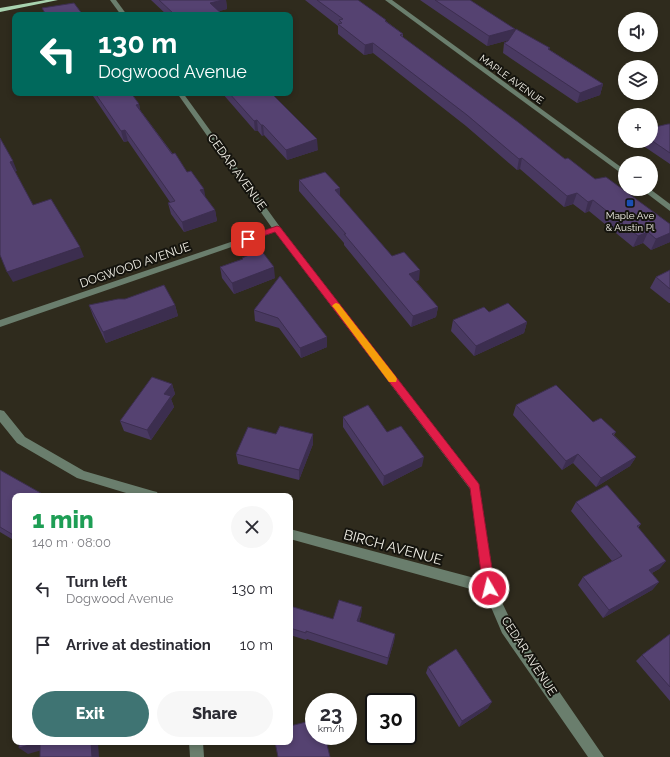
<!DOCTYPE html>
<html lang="en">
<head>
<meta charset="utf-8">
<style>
	:root { --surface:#fff; --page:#f7f7f7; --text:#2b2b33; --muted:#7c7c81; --accent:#3f7473 }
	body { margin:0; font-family:Raleway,sans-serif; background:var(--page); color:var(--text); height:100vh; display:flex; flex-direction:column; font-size:15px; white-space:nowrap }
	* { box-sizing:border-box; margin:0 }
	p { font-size:13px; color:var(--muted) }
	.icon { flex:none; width:22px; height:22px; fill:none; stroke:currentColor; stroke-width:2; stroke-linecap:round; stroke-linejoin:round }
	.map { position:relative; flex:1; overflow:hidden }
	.details { position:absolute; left:12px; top:493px; width:281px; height:252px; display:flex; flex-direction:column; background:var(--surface); border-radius:8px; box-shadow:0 2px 6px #0003 }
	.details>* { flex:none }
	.hud { position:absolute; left:12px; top:12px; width:281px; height:84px; border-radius:8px; box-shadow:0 2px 6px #0003; background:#00695c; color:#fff; overflow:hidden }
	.controls { position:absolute; left:618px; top:12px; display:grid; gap:8px }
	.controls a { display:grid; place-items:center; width:40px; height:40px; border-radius:50%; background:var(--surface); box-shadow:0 2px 6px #0003; font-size:20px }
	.speed { position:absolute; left:305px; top:693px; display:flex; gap:8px; font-size:20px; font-weight:700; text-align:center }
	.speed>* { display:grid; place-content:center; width:52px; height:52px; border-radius:50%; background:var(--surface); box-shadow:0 2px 6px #0003; line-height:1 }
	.speed small { font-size:10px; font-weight:400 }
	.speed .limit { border:2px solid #111; border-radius:6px; background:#fff; color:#111 }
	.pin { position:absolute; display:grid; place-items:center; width:34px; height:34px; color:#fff; margin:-17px; border-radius:8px; box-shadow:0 2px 6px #0006 }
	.me { position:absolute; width:44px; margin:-22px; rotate:352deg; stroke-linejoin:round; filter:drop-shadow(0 0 3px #0008) }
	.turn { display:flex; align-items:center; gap:14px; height:84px; padding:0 20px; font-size:18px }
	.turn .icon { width:52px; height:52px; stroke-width:2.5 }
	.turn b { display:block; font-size:28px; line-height:34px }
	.round { display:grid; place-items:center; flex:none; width:42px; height:42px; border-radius:21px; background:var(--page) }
	.headline { display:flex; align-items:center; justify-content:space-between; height:68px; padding:0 20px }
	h1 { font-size:24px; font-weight:800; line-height:30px; color:#1e9e55 }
	.button { display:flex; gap:8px; margin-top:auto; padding:8px 20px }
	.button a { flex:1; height:46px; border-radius:24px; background:var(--accent); color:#fff; font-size:16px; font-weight:800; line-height:46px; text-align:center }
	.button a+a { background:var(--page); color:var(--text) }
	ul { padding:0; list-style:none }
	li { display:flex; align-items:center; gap:12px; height:56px; padding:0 20px }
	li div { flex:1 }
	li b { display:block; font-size:15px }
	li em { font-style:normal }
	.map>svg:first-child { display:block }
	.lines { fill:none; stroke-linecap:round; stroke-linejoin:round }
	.minor { fill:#6a7e6d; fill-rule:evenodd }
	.major { fill:#a8d3af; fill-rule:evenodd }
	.wall { fill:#493961 }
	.shaded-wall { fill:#3c2e4f }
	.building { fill:#554271; stroke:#3c2e4f }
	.route { fill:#e11d48; stroke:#92132f }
	.slow { fill:#f59e0b }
	.transit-dot { fill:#1a4fb4; stroke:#15140e; stroke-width:1.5 }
	.labels { text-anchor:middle; stroke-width:4; stroke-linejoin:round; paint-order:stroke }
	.far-street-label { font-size:10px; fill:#f1efe6; stroke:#15140e }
	.far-poi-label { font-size:10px; fill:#f1efe6; stroke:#15140e }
	.street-label { font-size:12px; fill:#f1efe6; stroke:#15140e }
	.near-street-label { font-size:14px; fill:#f1efe6; stroke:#15140e }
</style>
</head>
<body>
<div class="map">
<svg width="670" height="757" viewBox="0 0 670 757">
	<rect width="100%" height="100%" fill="#2f2b1d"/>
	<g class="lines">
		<g class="minor">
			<polygon points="110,0 116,0 127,15 121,15"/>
			<polygon points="385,0 392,0 625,170 625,176"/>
			<polygon points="177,93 183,93 280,227 479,484 495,588 512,623 604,757 588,757 502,633 485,593 290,539 290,529 482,580 470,489 275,232 0,327 0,320 272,228"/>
			<polygon points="641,189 650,189 670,204 670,211"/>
			<polygon points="0,410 4,411 25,437 84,471 153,491 157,492 159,496 136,496 77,478 17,443 0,422"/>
			<polygon points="189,742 203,742 204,757 190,757"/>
		</g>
		<polygon class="major" points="46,0 58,0 0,12 0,8"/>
	</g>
	<g class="wall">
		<polygon points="151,0 226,0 227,9 219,11 223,15 167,15"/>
		<polygon points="305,0 358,0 386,20 386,21 403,34 403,38 565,159 595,179 670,224 670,242 651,250 643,243 633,247 589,211 585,213 573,204 564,207 520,169 517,170 466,126 373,53 364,55 338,34 338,26"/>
		<polygon points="420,0 470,0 514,33 550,50 603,84 600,95 577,103 503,53 504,43 508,41 509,40 487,46"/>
		<polygon points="91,93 131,93 139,104 140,110 215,210 217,221 184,232 171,214 168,203 170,202 128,141 124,142"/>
		<polygon points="222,93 271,93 318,150 287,160 264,135 262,136 258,131 255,131"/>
		<polygon points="670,124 670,164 636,141 651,141 651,128"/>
		<polygon points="299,180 340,196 392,256 419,280 416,281 438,307 436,317 411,327 344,245 344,243 299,191"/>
		<polygon points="242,258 275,278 234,294 222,278 220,267 242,259"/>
		<polygon points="670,270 670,303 669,303 650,288 656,277"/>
		<polygon points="280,276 327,347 301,358 279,328 255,321 254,310"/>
		<polygon points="89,305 175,305 178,316 106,343 93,316"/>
		<polygon points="489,312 527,322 524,333 474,356 451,331 453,320"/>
		<polygon points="172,384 175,394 171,399 174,407 151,440 124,431 120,421"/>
		<polygon points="516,405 593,422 616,432 614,435 636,457 630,466 596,487 573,463 562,470 513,415"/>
		<polygon points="343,417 387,432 422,466 383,486 343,427"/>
		<polygon points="276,434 313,434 313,444 299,480 238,464 236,454"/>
		<polygon points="0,470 15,496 15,541 0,532"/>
		<polygon points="576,502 641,524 638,528 666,561 659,569 652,573 659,582 652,590 603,618 578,585 583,577 612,561 571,511"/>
		<polygon points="290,606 333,619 362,607 361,615 359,622 395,634 394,641 387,665 307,639 306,640 290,635"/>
		<polygon points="670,634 670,701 636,661 642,655"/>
		<polygon points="428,667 488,708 459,727 426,673"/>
	</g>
	<g class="shaded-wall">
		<polygon points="223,0 226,0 227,9 212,13 210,3"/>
		<polygon points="515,29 513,39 487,46 489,36"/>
		<polygon points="373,43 373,53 364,55 365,45"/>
		<polygon points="603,84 600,95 577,103 580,93"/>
		<polygon points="139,104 141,114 136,105"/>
		<polygon points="257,120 258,131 255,131 254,121"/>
		<polygon points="261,125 263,125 264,135 262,136"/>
		<polygon points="125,130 128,141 124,142 121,131"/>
		<polygon points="317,139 318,150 287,160 286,150"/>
		<polygon points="522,158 520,169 517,170 519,159"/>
		<polygon points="13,161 17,171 14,172 10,162"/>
		<polygon points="340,188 340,199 335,190"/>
		<polygon points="204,189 206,200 200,190"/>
		<polygon points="577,193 573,204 564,207 567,196"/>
		<polygon points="593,200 589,211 585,213 588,202"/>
		<polygon points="215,210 217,221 184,232 182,222"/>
		<polygon points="648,232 643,243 633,247 638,236"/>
		<polygon points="670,233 670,242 651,250 656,239"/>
		<polygon points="80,247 84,257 13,282 7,272"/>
		<polygon points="274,267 275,278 234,294 232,283"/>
		<polygon points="420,270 419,280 408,284 409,274"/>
		<polygon points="175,305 178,316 106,343 103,332"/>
		<polygon points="438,307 436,317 411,327 413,316"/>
		<polygon points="527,322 524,333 474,356 476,346"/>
		<polygon points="327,337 327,347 301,358 300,348"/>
		<polygon points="172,384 175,394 171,399 174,407 151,440 147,430 164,394"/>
		<polygon points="313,434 313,444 299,480 299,470"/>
		<polygon points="578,454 573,463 562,470 566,461"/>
		<polygon points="424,457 422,466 383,486 384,476"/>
		<polygon points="636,457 630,466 596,487 601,478"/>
		<polygon points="666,561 659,569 642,578 649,570"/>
		<polygon points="659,582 652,590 603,618 609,610"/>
		<polygon points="362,607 361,615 357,629 357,621"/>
		<polygon points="395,634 394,641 387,665 388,658"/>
		<polygon points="492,702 488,708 459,727 462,721"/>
		<polygon points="39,742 41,742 49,748 28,754 19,748"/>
		<polygon points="91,742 98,742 99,757 92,757"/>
	</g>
	<g class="building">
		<polygon points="159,0 223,0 210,3 223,15 171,15 174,14"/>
		<polygon points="317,0 358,0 386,20 385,21 403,34 400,35 518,122 565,159 568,158 595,179 606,177 670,224 670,233 656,239 648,232 638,236 593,200 588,202 577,193 567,196 522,158 519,159 467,115 373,43 365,45 338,24 342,23 339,20 343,19"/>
		<polygon points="435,0 470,0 515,29 489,36"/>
		<polygon points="74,3 83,15 46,15 42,8"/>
		<polygon points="516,29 550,48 548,49 603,84 580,93 504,43 508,41"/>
		<polygon points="95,93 131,93 139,104 136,105 172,154 175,153 187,172 191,171 204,189 200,190 215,210 182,222 168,203 175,201 125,130 121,131"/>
		<polygon points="229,93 271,93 317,139 286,150 263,125 261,125 257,120 254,121"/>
		<polygon points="668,124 670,124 670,153 651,140 651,128"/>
		<polygon points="0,138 13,161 10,162 33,205 51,199 80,247 7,272 0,255"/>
		<polygon points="325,172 340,188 335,190 392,256 404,252 420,270 409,274 438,307 413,316 344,234 346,234 299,180"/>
		<polygon points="261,250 274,267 232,283 220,267 243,259 242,258"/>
		<polygon points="670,270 670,289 656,277"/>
		<polygon points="280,276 327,337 300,348 278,318 254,310"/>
		<polygon points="164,285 175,305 103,332 89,305 118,299 125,299"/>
		<polygon points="508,303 527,322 476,346 453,320 484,307 489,312"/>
		<polygon points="152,377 172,384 164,394 171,396 147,430 120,421"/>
		<polygon points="556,385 593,422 601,418 616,432 612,434 636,457 601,478 578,454 566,461 516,405"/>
		<polygon points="368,405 387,432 401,426 424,457 384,476 343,417"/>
		<polygon points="280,426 313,434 299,470 236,454 248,427 276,434"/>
		<polygon points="0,470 46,496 15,496 15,536 0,527"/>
		<polygon points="607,485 641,524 637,526 666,561 649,570 659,582 609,610 583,577 622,556 576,502"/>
		<polygon points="339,600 362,607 357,621 395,634 388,658 306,631 306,633 290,628 290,606 333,619"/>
		<polygon points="670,634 670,687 642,655"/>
		<polygon points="456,649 492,702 462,721 428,667"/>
		<polygon points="314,720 314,736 325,736 330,757 278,757 275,742 290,742 290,726"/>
		<polygon points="19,742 39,742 19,748"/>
		<polygon points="40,742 91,742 92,757 40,757"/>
	</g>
	<polygon class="route" points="277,226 280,227 479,484 495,588 493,592 489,594 485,592 483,588 470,488 275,232 248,241 244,239 245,237"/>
	<polygon class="slow" points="336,303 339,304 396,377 397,379 396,382 389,382 334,308 332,306 334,304"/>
	<rect class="transit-dot" x="626" y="199" width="8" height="8" rx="2"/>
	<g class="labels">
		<g class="far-street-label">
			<text transform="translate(512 79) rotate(36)" y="4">MAPLE AVENUE</text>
		</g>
		<g class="far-poi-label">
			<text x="630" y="219">Maple Ave<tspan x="630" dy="12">&amp; Austin Pl</tspan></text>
		</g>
		<g class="street-label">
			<text transform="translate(237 172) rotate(54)" y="4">CEDAR AVENUE</text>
			<text transform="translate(135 265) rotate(-19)" y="4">DOGWOOD AVENUE</text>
			<text transform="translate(529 656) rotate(57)" y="4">CEDAR AVENUE</text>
		</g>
		<g class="near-street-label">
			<text transform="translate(393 547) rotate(15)" y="5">BIRCH AVENUE</text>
		</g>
	</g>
</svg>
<div class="controls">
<a><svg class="icon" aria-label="sound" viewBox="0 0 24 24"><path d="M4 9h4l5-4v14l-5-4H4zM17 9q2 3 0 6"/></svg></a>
<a><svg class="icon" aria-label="layers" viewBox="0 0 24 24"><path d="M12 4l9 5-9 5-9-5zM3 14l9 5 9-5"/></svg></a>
<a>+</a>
<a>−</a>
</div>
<div class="speed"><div>23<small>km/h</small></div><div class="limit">30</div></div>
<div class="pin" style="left:248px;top:239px;background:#d93025"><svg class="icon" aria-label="arrive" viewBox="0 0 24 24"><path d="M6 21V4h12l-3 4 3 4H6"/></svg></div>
<svg class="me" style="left:489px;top:588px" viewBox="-20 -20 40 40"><circle r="17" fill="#e11d48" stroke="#fff" stroke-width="3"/><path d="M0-11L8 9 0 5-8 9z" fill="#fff"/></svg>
<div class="hud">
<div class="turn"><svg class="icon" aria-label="left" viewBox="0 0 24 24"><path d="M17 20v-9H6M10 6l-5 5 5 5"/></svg><div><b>130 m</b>Dogwood Avenue</div></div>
</div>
<section class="details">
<div class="headline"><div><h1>1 min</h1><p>140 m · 08:00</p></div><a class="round"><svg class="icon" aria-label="close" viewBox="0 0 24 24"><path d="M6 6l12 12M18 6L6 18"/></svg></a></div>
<ul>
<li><svg class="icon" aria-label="left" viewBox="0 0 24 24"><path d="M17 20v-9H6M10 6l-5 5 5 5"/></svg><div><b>Turn left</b><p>Dogwood Avenue</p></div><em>130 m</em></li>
<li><svg class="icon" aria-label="arrive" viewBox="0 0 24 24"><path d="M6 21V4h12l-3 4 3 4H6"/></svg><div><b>Arrive at destination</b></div><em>10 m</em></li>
</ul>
<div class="button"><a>Exit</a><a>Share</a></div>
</section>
</div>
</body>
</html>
